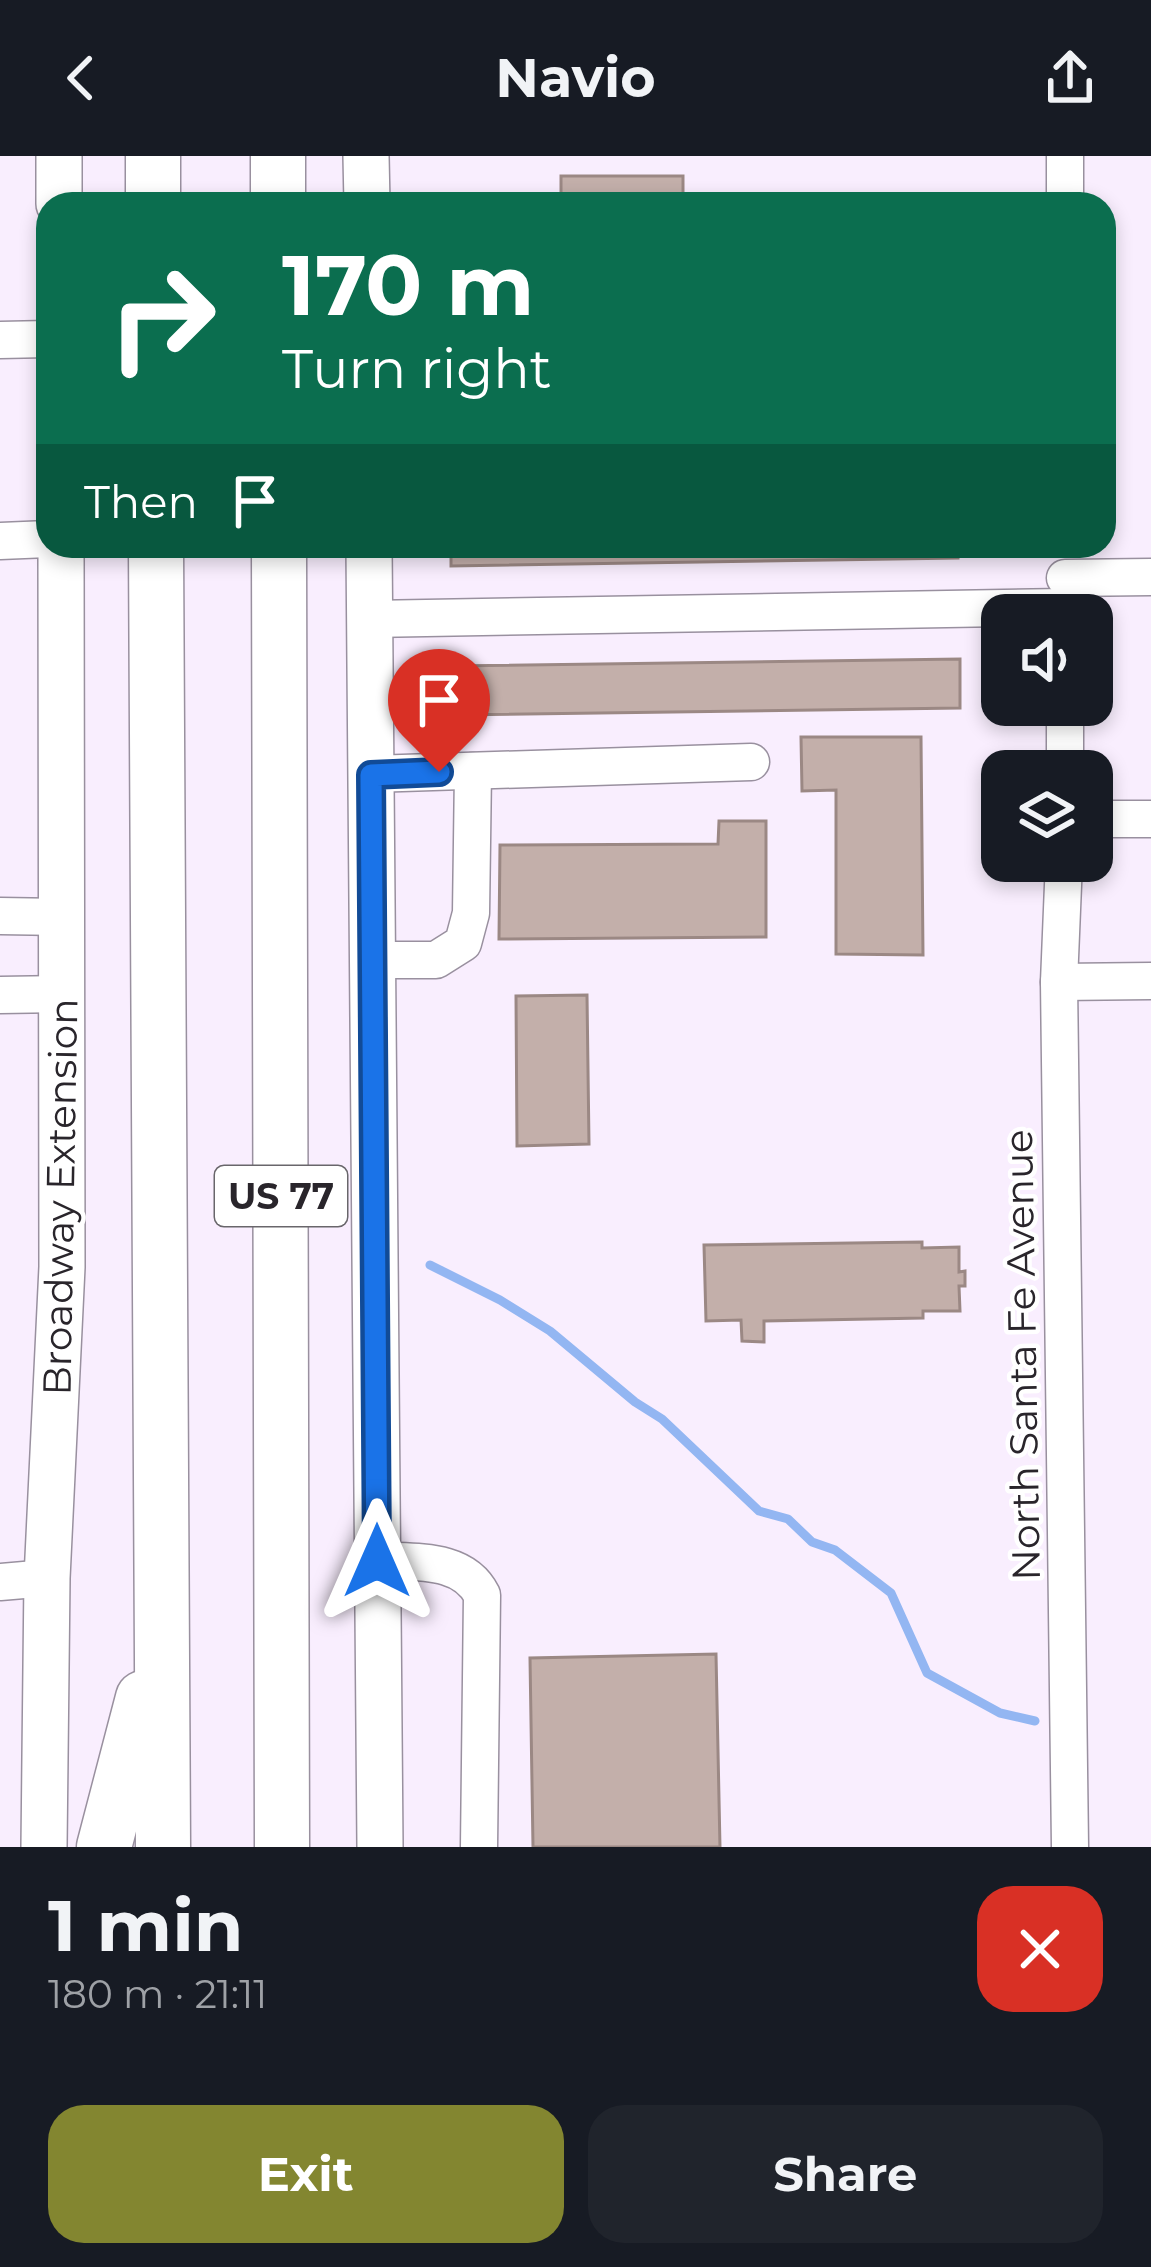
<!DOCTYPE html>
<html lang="en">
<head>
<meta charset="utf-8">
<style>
	:root { --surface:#171b24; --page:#20242c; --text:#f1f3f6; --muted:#9ea1a6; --accent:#838630 }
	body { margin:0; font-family:Montserrat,sans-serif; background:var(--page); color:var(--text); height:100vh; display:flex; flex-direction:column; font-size:45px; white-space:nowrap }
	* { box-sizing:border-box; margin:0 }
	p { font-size:39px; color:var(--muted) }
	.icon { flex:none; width:66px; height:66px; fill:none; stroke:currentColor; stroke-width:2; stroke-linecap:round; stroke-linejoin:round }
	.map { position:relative; height:1691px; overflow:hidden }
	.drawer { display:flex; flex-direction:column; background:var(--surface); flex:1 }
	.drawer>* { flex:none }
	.banner { position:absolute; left:36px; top:36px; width:1080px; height:366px; border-radius:36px; box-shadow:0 6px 18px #0003; background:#0b6e4f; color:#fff; overflow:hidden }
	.controls { position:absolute; left:981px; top:438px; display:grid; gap:24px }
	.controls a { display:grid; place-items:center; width:132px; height:132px; border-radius:24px; background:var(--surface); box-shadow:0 6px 18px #0003; font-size:60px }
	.pin { position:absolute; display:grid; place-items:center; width:102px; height:102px; color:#fff; margin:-123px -51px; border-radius:50% 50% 50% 0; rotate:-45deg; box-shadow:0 0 12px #0007 }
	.pin .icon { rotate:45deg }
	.me { position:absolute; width:132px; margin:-66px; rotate:0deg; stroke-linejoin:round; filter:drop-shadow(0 0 9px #0008) }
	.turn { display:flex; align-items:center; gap:42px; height:252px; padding:0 48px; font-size:54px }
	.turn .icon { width:156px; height:156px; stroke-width:2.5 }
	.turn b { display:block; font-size:84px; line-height:102px }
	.then { display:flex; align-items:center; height:114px; padding:0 48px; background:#0003; gap:24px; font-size:45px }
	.round { display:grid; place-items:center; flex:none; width:126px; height:126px; border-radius:36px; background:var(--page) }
	.head { display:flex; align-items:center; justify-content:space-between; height:204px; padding:0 48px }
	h1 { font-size:72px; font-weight:700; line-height:90px }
	.action { display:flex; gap:24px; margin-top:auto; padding:24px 48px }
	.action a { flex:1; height:138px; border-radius:36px; background:var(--accent); color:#fff; font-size:48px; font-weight:700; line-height:138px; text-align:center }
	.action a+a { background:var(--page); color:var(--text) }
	header { display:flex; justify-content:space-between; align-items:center; height:156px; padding:0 48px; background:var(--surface); font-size:54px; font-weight:700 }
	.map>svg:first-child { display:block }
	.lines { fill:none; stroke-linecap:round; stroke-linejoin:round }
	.stream { stroke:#93b6f2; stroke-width:9 }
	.building { fill:#c3afaa; stroke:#9b8884; stroke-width:3 }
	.minor-casing { stroke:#99909f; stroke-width:39 }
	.major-casing { stroke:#99909f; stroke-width:48 }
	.highway-casing { stroke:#99909f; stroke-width:57 }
	.minor { stroke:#fff; stroke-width:36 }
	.major { stroke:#fff; stroke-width:45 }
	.highway { stroke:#fff; stroke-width:54 }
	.route-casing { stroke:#114b97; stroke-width:30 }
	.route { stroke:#1a73e8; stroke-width:21 }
	.labels { text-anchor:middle; stroke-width:9; stroke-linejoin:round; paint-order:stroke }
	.shield { fill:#fff; stroke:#69666b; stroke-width:3 }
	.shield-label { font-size:36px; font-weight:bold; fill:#29252b }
	.street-label { font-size:39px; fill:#29252b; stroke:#fff }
</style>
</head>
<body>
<header><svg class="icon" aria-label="back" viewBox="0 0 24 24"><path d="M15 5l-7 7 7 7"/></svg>Navio<svg class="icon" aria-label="share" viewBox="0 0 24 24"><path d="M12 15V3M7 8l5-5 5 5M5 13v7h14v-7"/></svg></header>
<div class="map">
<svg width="1151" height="1691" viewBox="0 0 1151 1691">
	<rect width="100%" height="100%" fill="#f9eefe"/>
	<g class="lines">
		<polyline class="stream" points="430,1109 500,1144 550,1175 635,1246 662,1263 759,1355 788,1363 812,1386 835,1394 891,1437 927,1517 1000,1557 1035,1565"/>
	</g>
	<g class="building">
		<rect x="561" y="20" width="122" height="28"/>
		<polygon points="451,390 958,390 958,402 451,410"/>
		<polygon points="960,503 960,552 452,559 451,510"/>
		<polygon points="801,581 921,581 923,799 836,798 836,634 802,635"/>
		<polygon points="719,665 766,665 766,781 499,783 500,689 718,688"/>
		<polygon points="587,839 589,988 517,990 516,840"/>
		<polygon points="922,1086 922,1092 959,1091 959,1116 965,1115 965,1130 959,1130 960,1155 923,1155 923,1162 764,1165 764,1186 742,1185 741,1164 706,1165 704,1089"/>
		<polygon points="716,1498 720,1691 533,1691 530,1502"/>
	</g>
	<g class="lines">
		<g class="minor-casing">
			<g id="minor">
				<polyline points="1065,0 1065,48"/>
				<polyline points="0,184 48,183"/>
				<polyline points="0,385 48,383"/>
				<polyline points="1065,422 1151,421"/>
				<polyline points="370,463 1065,451"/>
				<polyline points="1065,549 1065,615"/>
				<polyline points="371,618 751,606"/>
				<polyline points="1092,663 1151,663"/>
				<polyline points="1064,705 1059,826 1070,1691"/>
				<polyline points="0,760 62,761"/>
				<polyline points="373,804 436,804 463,787 471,757 473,615"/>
				<polyline points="1059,826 1151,825"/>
				<polyline points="0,839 63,838"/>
				<path d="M377,1404C415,1407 463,1401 482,1439L479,1691"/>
				<polyline points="0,1426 47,1422"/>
			</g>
		</g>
		<g class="major-casing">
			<g id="major">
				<polyline points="59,0 59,48"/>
				<polyline points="366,0 367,48"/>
				<polyline points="369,390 380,1691"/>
				<polyline points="44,1691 47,1422 62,1111 61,390"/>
			</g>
		</g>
		<g class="highway-casing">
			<g id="highway">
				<polyline points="153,0 153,48"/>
				<polyline points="278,0 278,48"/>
				<polyline points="156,390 163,1691"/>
				<polyline points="279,390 282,1691"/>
				<polyline points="104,1691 143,1542"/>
			</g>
		</g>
		<use href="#minor" class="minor"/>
		<use href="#major" class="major"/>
		<use href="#highway" class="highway"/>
	</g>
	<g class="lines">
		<g class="route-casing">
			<polyline id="route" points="377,1405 371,619 439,616"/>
		</g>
		<use href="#route" class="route"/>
	</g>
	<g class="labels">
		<rect class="shield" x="215" y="1010" width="132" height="60" rx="9"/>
		<g class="shield-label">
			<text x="281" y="1053">US 77</text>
		</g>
		<g class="street-label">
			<text transform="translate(60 1041) rotate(-89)" y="14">Broadway Extension</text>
			<text transform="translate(1022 1199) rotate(-91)" y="14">North Santa Fe Avenue</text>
		</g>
	</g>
</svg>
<div class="controls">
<a><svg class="icon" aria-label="sound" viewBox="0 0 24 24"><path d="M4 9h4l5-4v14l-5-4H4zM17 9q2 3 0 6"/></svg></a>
<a><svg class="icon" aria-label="layers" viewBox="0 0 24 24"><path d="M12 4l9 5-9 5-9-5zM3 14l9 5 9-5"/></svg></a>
</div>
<div class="pin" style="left:439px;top:616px;background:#d93025"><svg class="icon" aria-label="arrive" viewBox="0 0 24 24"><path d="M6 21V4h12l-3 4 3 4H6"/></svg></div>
<svg class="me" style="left:377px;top:1405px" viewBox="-20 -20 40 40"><path d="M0-17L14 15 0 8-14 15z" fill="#1a73e8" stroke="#fff" stroke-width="4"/></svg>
<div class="banner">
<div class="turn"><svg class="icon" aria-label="right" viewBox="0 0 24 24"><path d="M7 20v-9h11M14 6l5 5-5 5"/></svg><div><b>170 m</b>Turn right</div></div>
<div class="then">Then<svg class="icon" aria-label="arrive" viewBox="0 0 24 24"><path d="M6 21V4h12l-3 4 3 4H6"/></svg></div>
</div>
</div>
<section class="drawer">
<div class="head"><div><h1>1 min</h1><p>180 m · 21:11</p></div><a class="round" style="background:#d93025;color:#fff"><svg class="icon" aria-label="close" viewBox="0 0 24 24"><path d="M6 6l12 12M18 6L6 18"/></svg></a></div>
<div class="action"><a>Exit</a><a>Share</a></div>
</section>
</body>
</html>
